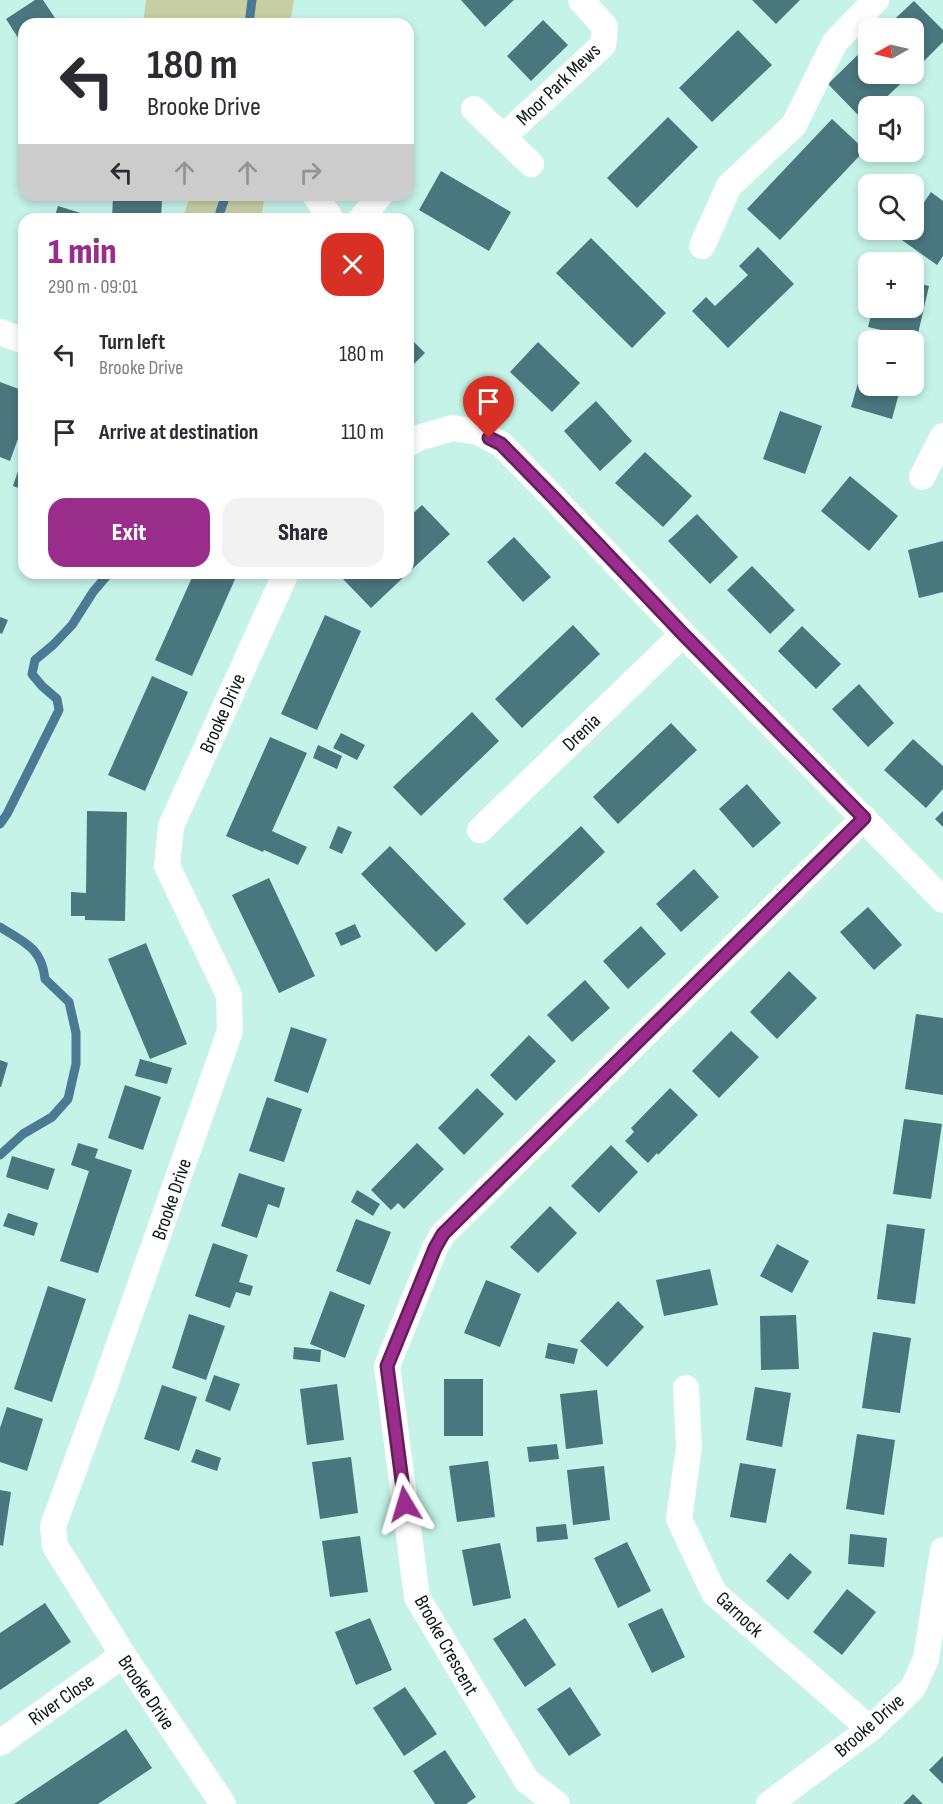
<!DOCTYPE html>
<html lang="en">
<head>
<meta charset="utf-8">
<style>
	:root { --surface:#fff; --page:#f2f2f3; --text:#2b2b33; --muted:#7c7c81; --accent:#9a2c8c }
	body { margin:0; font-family:"Sofia Sans Condensed",sans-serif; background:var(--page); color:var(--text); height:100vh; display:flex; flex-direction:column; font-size:22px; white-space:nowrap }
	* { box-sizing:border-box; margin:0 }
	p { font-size:20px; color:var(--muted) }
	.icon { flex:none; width:33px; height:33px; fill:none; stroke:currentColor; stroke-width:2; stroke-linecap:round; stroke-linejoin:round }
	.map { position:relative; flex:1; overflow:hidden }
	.sheet { position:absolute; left:18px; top:213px; width:396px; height:366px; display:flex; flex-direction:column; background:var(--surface); border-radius:18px; box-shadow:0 3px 9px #0003 }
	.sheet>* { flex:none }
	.hud { position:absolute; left:18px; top:18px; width:396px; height:183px; border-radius:18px; box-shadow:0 3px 9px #0003; background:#fff; color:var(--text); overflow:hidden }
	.needle { width:39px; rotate:262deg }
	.tools { position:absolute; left:858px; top:18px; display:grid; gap:12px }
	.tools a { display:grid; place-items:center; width:66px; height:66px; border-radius:12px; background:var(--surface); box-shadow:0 3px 9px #0003; font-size:30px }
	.pin { position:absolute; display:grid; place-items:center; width:51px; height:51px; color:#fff; margin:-62px -26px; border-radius:50% 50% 50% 0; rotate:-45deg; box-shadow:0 0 6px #0007 }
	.pin .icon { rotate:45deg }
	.me { position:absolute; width:66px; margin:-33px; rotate:353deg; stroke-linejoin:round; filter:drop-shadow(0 0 4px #0008) }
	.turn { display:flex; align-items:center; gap:21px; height:126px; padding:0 30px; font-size:27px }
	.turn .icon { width:78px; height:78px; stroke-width:2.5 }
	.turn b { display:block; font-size:42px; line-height:51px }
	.lanes { display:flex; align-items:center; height:57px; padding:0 30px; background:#0003; justify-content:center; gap:30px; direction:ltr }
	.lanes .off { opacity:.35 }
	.round { display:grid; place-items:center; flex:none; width:63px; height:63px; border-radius:18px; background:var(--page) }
	.headline { display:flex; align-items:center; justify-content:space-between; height:102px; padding:0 30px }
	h1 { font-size:36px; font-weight:800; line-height:45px; color:var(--accent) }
	.button { display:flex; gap:12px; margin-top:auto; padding:12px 30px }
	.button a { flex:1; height:69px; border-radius:18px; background:var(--accent); color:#fff; font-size:24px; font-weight:800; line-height:69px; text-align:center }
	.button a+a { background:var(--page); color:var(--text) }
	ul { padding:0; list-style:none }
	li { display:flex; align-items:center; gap:18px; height:78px; padding:0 30px }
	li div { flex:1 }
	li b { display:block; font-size:22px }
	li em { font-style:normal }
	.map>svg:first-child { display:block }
	.green { fill:#c8cea3 }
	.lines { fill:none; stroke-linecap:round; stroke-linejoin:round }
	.stream { stroke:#4c7994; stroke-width:9 }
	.building { fill:#4a767d }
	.minor { stroke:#fff; stroke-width:26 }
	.route-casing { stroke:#641d5b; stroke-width:15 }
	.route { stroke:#9a2c8c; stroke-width:10 }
	.labels { text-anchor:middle; stroke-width:4.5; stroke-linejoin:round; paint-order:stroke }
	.street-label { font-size:20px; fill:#061613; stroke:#fff }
</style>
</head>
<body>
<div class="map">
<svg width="943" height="1804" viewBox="0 0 943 1804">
	<rect width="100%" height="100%" fill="#c5f3e7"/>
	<g class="green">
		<polygon points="146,0 294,0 290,24 143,24"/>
		<polygon points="191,195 265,195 261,219 182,219"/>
	</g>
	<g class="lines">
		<g class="stream">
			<polyline points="249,24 252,0"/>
			<polyline points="220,219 220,212 226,195"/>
			<polyline points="0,824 7,814 59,710 57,699 42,686 32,674 35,660 53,645 72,625 93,592 109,573"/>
			<path d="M0,927C24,942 42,948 45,979L69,1002L76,1033V1064L68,1099L52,1117L23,1134L0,1155"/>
		</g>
	</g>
	<g class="building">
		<polygon points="35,0 43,0 59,24 24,24 24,47 6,19"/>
		<polygon points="461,0 514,0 485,27"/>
		<polygon points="752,0 800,0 776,24"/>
		<polygon points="914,1 943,30 943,42 914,71 914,28 885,28"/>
		<polygon points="543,20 568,45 531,81 507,56"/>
		<polygon points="738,30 772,65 712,122 679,88"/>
		<polygon points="868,45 868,74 911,74 877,106 868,106 868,115 863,120 828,84"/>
		<polygon points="668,117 698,147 637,208 607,178"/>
		<polygon points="832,119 865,150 780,240 747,209"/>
		<polygon points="441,171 511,212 489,251 419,210"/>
		<polygon points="931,192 943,201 943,256 937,265 899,238 905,230 914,230 914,217"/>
		<polygon points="113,196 162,200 161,219 112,219"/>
		<polygon points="58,206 97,218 97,219 54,219"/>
		<polygon points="591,238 666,313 632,348 556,273"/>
		<polygon points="758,247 794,284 728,348 692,311 706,297 715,306 748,275 739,266"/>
		<polygon points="914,282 929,286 917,338 868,327 873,308 914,308"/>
		<polygon points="408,336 425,353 408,370"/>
		<polygon points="538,342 580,383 552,412 510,372"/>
		<polygon points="868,349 868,386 901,386 892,419 851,407"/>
		<polygon points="0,382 24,391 24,422 10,461 0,457"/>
		<polygon points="596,401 632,441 600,471 564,431"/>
		<polygon points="780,411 822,426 805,474 763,459"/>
		<polygon points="645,452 692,496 663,527 615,483"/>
		<polygon points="18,471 24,473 24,490 13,486"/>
		<polygon points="850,476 898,516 869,551 821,511"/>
		<polygon points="422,505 450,534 408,573 408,518"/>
		<polygon points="697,514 738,557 710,584 668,541"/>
		<polygon points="514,537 551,577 523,602 487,562"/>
		<polygon points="943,541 943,592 919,598 908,550"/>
		<polygon points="752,566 795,610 770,634 727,590"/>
		<polygon points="194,573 226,573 236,577 192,676 155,660"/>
		<polygon points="349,573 408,573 371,608 343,579"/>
		<polygon points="325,615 361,631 317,730 281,714"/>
		<polygon points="0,617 8,620 2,634 0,633"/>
		<polygon points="573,625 600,654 522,728 495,699"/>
		<polygon points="802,626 841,664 816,689 778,651"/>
		<polygon points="152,676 188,692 145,791 108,775"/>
		<polygon points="859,684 894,723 868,747 832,709"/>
		<polygon points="472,712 499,741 421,816 393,787"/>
		<polygon points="671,723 697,750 618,824 593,797"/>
		<polygon points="341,733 365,745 357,760 333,748"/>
		<polygon points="270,737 307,753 272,831 307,847 298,865 264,850 263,852 226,836"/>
		<polygon points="913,739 943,766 943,789 926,808 884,770"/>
		<polygon points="318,745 342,756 337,769 313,758"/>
		<polygon points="747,784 781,823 753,848 719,809"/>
		<polygon points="87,811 127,812 125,921 85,920 85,916 71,916 71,892 86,893"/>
		<polygon points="943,811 943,827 935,819"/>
		<polygon points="338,826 352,832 342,854 329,848"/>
		<polygon points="581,826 605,852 527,925 503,899"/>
		<polygon points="390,846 466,924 436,952 361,874"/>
		<polygon points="694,869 719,897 681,932 656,904"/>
		<polygon points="269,878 315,976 279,993 232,895"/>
		<polygon points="868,907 902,945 874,970 840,932"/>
		<polygon points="355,924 361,937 341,946 335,933"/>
		<polygon points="641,926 666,954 628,989 603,961"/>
		<polygon points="146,943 187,1044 150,1059 108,959"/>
		<polygon points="789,971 817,998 777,1039 750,1012"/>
		<polygon points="585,980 610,1008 572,1042 547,1015"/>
		<polygon points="916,1014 943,1018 943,1095 905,1089"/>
		<polygon points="291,1027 327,1039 308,1093 274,1081"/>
		<polygon points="731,1031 759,1057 719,1098 692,1071"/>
		<polygon points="529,1035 556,1061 516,1101 490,1075"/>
		<polygon points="140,1059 172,1068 167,1084 135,1076"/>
		<polygon points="0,1060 8,1063 1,1087 0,1087"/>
		<polygon points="125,1085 161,1097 143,1150 108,1138"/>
		<polygon points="477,1088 504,1114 464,1155 438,1128"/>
		<polygon points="670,1088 698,1115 658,1155 657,1153 648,1163 625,1141 634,1132 631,1128"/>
		<polygon points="267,1097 302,1109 284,1162 249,1151"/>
		<polygon points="904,1119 942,1124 931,1199 893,1194"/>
		<polygon points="78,1143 98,1149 95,1158 132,1170 98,1273 60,1261 89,1171 71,1165"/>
		<polygon points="417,1143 444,1169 404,1209 398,1203 391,1210 371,1190"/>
		<polygon points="611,1145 638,1172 599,1213 571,1186"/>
		<polygon points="12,1156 55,1169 48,1190 6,1177"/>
		<polygon points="239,1173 285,1188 279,1208 268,1204 257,1238 221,1226"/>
		<polygon points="357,1190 380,1204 373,1216 351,1202"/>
		<polygon points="550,1206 577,1233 538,1273 510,1247"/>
		<polygon points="8,1213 38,1223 34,1236 3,1226"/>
		<polygon points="356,1219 391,1232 370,1285 336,1271"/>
		<polygon points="887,1224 925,1229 915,1304 877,1299"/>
		<polygon points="213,1243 248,1255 239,1282 253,1286 250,1296 236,1292 230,1308 195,1296"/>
		<polygon points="777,1244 809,1261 792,1293 760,1276"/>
		<polygon points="710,1269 718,1305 664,1316 656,1280"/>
		<polygon points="486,1280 521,1294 500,1347 464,1333"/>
		<polygon points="48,1286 86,1299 52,1402 14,1389"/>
		<polygon points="330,1291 365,1305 345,1358 310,1344"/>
		<polygon points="618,1301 644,1327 607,1367 580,1341"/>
		<polygon points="189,1314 225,1326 206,1380 172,1368"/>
		<polygon points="796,1315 799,1369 761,1370 760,1316"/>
		<polygon points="873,1332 911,1338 900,1413 862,1408"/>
		<polygon points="548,1343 578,1349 574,1364 545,1358"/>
		<polygon points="294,1347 321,1350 320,1362 293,1359"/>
		<polygon points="214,1375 240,1384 230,1411 205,1401"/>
		<rect x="444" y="1379" width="39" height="57"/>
		<polygon points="337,1384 344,1440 307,1445 300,1389"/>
		<polygon points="162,1385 197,1397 179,1451 144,1439"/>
		<polygon points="755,1387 791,1393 782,1447 746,1440"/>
		<polygon points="597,1390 603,1444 566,1449 560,1394"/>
		<polygon points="7,1407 43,1419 27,1471 0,1462 0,1428"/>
		<polygon points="857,1434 895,1440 884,1515 846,1509"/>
		<polygon points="557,1444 559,1459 529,1462 527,1447"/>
		<polygon points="196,1449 221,1458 217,1471 191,1462"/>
		<polygon points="351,1457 358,1513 320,1519 312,1462"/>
		<polygon points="488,1461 495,1517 457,1522 449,1466"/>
		<polygon points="740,1463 776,1469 766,1523 730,1517"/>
		<polygon points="604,1466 610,1520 573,1525 567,1470"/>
		<polygon points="0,1490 11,1492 3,1546 0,1545"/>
		<polygon points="566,1524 568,1539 537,1542 536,1527"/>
		<polygon points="850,1534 887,1538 884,1567 848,1564"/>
		<polygon points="360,1536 368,1592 330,1597 322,1541"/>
		<polygon points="627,1542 651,1591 618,1608 594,1558"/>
		<polygon points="500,1543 511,1598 473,1606 462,1550"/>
		<polygon points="790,1553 812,1572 788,1600 766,1581"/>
		<polygon points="847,1589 876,1612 842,1655 813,1632"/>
		<polygon points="45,1603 71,1642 0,1690 0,1633"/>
		<polygon points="662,1608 685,1657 652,1673 628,1624"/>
		<polygon points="370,1618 392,1670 356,1685 335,1632"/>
		<polygon points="525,1618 556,1665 525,1687 493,1639"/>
		<polygon points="405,1687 437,1734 404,1756 373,1708"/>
		<polygon points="570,1687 601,1735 569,1756 537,1709"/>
		<polygon points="126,1729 152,1768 98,1804 14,1804"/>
		<polygon points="445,1750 476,1797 466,1804 435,1804 413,1771"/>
		<polygon points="943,1756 943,1784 929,1770"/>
		<polygon points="913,1794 923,1804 903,1804"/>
	</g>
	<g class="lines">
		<g class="minor">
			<polyline points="474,109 531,164"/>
			<polyline points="503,137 603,45 605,27 581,0"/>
			<polyline points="315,195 331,219"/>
			<polyline points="361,219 380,195"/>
			<polyline points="702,246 729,186 794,125 835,42 876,0"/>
			<polyline points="0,332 24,341"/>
			<polyline points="408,444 418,438 453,428 478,432 501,444 552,496 683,634 943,900"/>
			<polyline points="922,477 943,436"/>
			<polyline points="480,830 683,634"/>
			<polyline points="686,1388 689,1447 679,1519 714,1593 870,1729"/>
			<polyline points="0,1743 123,1655"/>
			<polyline points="223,1804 123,1655 55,1546 53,1526 102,1393 230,1031 229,995 167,866 171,826 286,573"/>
			<polyline points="557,1804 527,1781 417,1597 387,1366 435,1248 443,1234 864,818"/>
			<polyline points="769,1804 870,1729 913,1688 926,1659 943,1550"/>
		</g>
	</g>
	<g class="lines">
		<g class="route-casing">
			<polyline id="route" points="405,1504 387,1366 435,1248 443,1234 864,818 683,634 552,496 501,444 489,438"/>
		</g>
		<use href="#route" class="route"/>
	</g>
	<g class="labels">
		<g class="street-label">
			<text transform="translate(558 84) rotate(-44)" y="7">Moor Park Mews</text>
			<text transform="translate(222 713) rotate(-66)" y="7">Brooke Drive</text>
			<text transform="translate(581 732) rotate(-44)" y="7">Drenia</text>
			<text transform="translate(171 1199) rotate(-71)" y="7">Brooke Drive</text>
			<text transform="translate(740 1614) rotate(43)" y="7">Garnock</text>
			<text transform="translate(447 1645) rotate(61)" y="7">Brooke Crescent</text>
			<text transform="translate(147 1692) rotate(56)" y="7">Brooke Drive</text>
			<text transform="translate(61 1699) rotate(-35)" y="7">River Close</text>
			<text transform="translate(869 1725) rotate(-41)" y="7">Brooke Drive</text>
		</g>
	</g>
</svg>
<div class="tools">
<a><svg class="needle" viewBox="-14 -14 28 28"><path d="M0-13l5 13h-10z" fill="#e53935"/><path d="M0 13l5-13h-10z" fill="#7c7c81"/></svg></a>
<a><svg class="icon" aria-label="sound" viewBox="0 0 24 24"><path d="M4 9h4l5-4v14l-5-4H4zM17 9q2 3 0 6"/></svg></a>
<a><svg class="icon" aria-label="search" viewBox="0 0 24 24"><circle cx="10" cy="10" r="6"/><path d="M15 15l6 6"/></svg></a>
<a>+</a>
<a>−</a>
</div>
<div class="pin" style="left:489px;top:438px;background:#d93025"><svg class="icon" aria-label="arrive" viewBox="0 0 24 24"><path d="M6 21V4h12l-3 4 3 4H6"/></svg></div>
<svg class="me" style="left:405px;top:1504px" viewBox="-20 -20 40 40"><path d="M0-17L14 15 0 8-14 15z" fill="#9a2c8c" stroke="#fff" stroke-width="4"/></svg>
<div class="hud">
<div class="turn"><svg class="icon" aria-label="left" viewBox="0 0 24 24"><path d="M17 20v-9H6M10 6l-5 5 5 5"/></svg><div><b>180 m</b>Brooke Drive</div></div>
<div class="lanes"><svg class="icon" aria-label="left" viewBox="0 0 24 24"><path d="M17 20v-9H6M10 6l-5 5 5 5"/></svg><svg class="icon off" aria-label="ahead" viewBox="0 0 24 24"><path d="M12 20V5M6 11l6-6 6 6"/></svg><svg class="icon off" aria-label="ahead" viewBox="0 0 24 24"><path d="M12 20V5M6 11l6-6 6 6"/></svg><svg class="icon off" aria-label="right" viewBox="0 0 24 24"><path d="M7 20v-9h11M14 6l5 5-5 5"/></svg></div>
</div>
<section class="sheet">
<div class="headline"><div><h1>1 min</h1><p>290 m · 09:01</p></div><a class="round" style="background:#d93025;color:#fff"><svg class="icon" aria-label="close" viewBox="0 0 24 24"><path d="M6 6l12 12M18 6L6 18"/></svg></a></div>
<ul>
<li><svg class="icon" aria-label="left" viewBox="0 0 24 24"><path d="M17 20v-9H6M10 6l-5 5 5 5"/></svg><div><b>Turn left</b><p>Brooke Drive</p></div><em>180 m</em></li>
<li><svg class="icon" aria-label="arrive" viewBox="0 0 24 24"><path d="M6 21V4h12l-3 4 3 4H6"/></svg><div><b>Arrive at destination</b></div><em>110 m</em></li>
</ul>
<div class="button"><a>Exit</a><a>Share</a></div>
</section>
</div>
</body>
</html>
